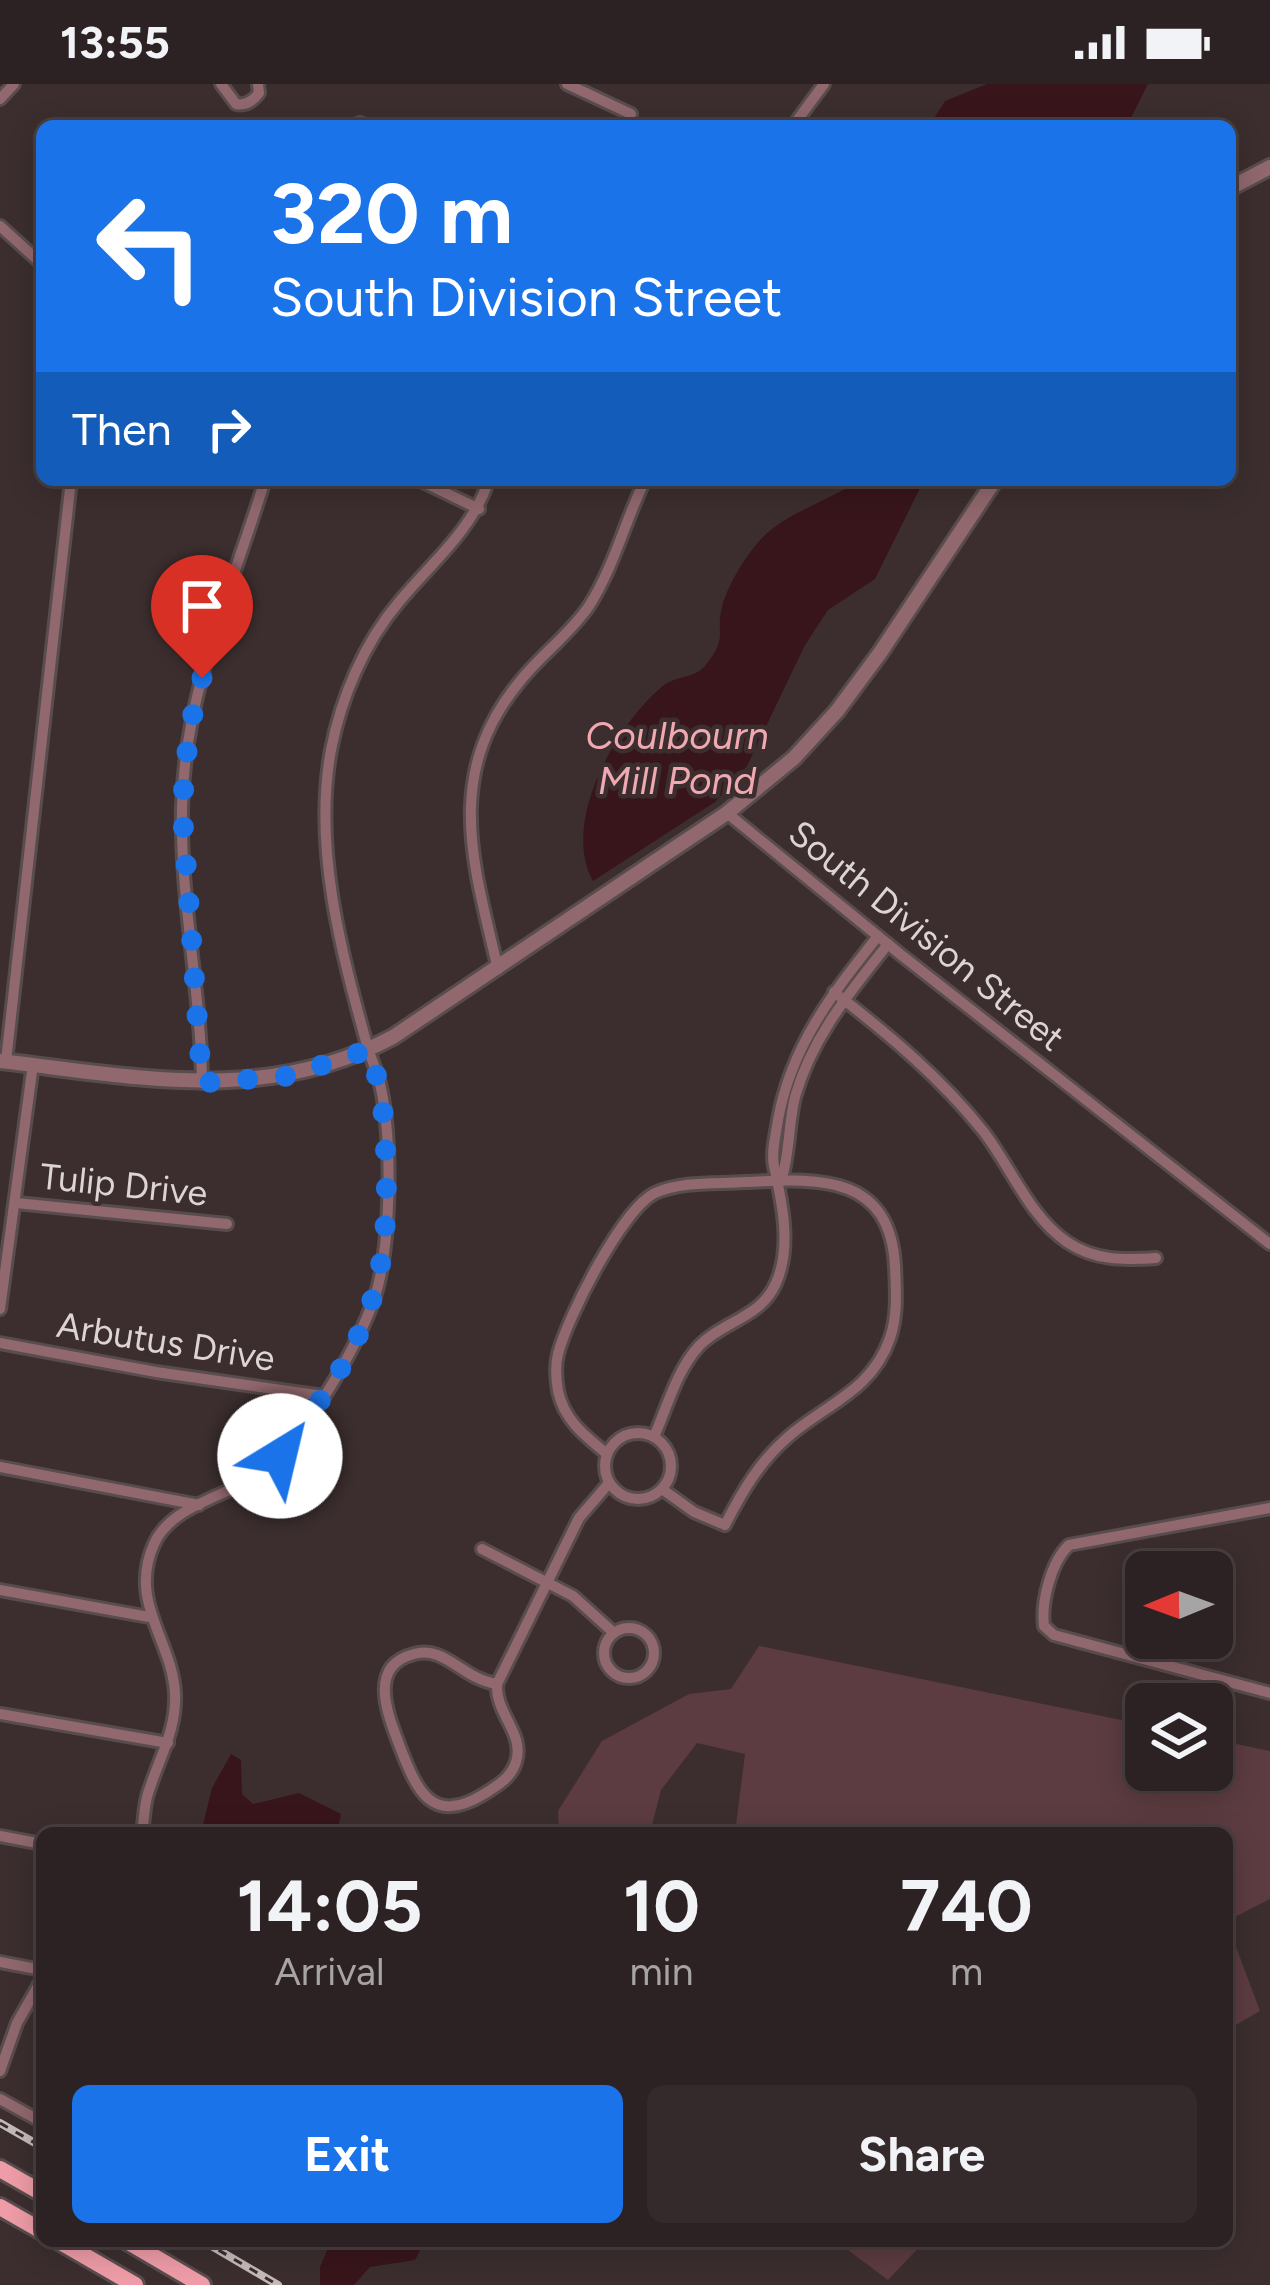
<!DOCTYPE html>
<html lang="en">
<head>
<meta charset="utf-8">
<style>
	:root { --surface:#2d2223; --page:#352a2b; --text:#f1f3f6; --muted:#a7a4a6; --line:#483f41; --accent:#1a73e8 }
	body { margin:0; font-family:Figtree,sans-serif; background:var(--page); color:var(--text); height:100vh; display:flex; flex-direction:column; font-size:45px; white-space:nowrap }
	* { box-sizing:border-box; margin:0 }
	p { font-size:39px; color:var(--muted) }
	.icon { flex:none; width:66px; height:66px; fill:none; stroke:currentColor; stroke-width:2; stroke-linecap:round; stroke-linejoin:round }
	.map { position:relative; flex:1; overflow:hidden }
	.sheet { position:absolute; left:36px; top:1743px; width:1197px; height:420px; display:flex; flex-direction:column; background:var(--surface); border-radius:18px; box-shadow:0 6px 30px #0003,0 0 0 3px var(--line) }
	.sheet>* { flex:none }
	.hud { position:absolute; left:36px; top:36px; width:1200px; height:366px; border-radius:18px; box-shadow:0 6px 30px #0003,0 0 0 3px var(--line); background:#1a73e8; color:#fff; overflow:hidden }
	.needle { width:78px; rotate:269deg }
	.buttons { position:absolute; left:1125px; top:1467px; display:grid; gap:24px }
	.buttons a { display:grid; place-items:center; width:108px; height:108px; border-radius:18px; background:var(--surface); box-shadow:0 6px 30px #0003,0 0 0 3px var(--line); font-size:60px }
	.pin { position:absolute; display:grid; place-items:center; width:102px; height:102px; color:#fff; margin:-123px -51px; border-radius:50% 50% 50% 0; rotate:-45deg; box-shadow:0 0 12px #0007 }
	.pin .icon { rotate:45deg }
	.me { position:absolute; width:132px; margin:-66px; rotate:36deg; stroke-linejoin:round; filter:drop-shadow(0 0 9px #0008) }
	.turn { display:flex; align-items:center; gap:42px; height:252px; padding:0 36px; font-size:54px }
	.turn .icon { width:156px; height:156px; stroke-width:2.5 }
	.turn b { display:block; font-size:84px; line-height:102px }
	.then { display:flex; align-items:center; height:114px; padding:0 36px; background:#0003; gap:24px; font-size:45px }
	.eta { display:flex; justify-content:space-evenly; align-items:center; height:204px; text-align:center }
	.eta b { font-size:72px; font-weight:700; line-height:84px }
	.primary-button { display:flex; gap:24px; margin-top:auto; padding:24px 36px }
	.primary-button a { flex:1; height:138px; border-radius:18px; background:var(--accent); color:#fff; font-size:48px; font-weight:700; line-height:138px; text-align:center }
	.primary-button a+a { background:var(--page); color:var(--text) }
	.status { display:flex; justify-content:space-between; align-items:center; height:84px; padding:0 60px; background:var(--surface); direction:ltr }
	.status svg { height:33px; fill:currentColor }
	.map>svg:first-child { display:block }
	.green { fill:#5c3c40 }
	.water { fill:#38151b }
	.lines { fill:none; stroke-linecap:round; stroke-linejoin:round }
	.minor-casing { stroke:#594c4d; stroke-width:16 }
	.tertiary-casing { stroke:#594c4d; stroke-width:20 }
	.primary-casing { stroke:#594c4d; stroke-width:22 }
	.minor { stroke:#90686d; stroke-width:10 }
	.tertiary { stroke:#90686d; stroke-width:14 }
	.primary { stroke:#ee9ca7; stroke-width:16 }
	.rail-casing { stroke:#c4baba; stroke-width:8 }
	.rail { stroke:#3c2e2f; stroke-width:3; stroke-dasharray:9; stroke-linecap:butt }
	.route { stroke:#1a73e8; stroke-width:21; stroke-dasharray:0 37.8 }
	.labels { text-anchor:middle; stroke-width:9; stroke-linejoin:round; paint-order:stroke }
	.street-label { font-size:36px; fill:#ddd4d4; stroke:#3c2e2f }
	.water-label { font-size:39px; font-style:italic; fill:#f0a8b1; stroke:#3c2e2f }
</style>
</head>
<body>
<div class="status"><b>13:55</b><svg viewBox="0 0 49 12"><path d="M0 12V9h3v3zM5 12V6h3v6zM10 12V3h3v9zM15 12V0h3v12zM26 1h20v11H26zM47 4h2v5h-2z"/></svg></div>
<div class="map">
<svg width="1270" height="2201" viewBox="0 0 1270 2201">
	<rect width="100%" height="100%" fill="#3c2e2f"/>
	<g class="green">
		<polygon points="759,1562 1146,1641 1146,1686 1212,1686 1212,1655 1270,1667 1270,1815 1227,1837 1227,1749 735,1749 745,1670 697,1659 661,1706 650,1749 559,1749 558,1727 602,1657 689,1610 731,1605"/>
		<polygon points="1227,1839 1260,1927 1229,1945 1227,1944"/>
		<polygon points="836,2157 925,2157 888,2196"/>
	</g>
	<g class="water">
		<polygon points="987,0 1148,0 1127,42 929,42 945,17"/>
		<path d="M850,396H924L875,495L828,526L805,561L747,682L715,718L593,797C560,738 617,639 664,601C676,592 695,594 705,582C729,552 715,550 722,523C728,499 752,460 772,445C792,429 822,418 845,405Z"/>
		<polygon points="231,1670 241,1676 242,1710 253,1720 299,1709 341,1730 337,1749 201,1749 212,1704"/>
		<polygon points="331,2157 425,2157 415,2176 370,2183 354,2201 320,2201 320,2183"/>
	</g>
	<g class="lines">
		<g class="minor-casing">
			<g id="minor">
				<path d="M221,0L236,20C246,22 253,17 259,9L258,0"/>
				<polyline points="567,0 631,30"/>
				<polyline points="0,15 14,0"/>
				<polyline points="351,42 360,39 369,42"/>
				<polyline points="793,42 824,0"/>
				<polyline points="0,142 42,180"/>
				<polyline points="419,396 479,425"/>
				<polyline points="727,729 900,870 1270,1160"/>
				<path d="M498,885C473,779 443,689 521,596C542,570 570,550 589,522C614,483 625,437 645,396"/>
				<path d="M834,908C888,950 940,993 983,1047C1011,1083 1029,1132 1067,1158C1095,1177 1124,1176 1156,1174"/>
				<polyline points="6,977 71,396"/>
				<path d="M202,999C201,907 180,816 182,724C184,611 232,503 265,396"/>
				<path d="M781,1097C790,1070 788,1041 795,1013C812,953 850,908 888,860"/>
				<polyline points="16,1119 227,1140"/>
				<polyline points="0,1225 33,980"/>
				<polyline points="0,1259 156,1288 323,1312"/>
				<circle cx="638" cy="1382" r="33"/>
				<path d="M654,1353C667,1323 677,1286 699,1262C723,1237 761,1234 776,1199C792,1163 782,1118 774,1082C771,1068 776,1050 778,1036C791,962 833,909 878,852"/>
				<path d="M607,1370C585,1352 564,1336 558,1307C556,1295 555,1282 558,1270C567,1234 622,1125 655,1109C682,1097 716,1100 745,1098C815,1095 890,1088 895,1182C896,1206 898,1231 890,1254C872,1307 826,1320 788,1353C759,1378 742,1408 725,1441L694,1428L662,1405"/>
				<polyline points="0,1383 199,1421"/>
				<path d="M1270,1424L1069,1461C1051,1478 1041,1518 1044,1542L1054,1551L1270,1609"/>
				<polyline points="482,1465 573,1512 614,1549"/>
				<polyline points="0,1506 149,1533"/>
				<circle cx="629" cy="1569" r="25"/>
				<path d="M497,1600C462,1595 445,1561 414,1570C366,1582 389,1633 400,1663C417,1707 432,1742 484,1710C497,1702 511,1694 516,1678C525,1649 495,1630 497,1600L579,1434L609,1399"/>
				<polyline points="0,1630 168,1659"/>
				<path d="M142,1749C144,1737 144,1725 147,1713C157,1677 177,1648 175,1609C172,1556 128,1518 154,1460C172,1419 233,1412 265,1386C304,1355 366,1251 378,1202C391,1149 392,1057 381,1004C378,989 371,975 367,961C341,867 313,763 331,666C341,614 364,559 399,518C433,477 471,448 489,396"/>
				<polyline points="0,1752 42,1760"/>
				<polyline points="0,1878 42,1886"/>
				<polyline points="0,1987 17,1939 42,1895"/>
				<polyline points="0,2015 42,2038"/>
			</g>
		</g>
		<g class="tertiary-casing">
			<g id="tertiary">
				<polyline points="1230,104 1270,83"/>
				<path d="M0,977C138,993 265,1021 393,953L727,729L794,674L837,627L880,569L995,396"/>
			</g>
		</g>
		<g class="primary-casing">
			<g id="primary">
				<polyline points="0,2085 42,2109"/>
				<polyline points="0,2123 42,2147"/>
				<polyline points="59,2157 135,2201"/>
				<polyline points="127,2157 202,2201"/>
			</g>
		</g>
		<use href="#minor" class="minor"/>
		<use href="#tertiary" class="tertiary"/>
		<use href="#primary" class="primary"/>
		<g class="rail-casing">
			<g id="rail">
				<polyline points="0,2039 42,2063"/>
				<polyline points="203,2157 278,2201"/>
			</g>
		</g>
		<use href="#rail" class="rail"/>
	</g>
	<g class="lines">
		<path class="route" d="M202,594L189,646L182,723L202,999L289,992L368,966C384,1005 385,1043 386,1084C390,1217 358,1268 280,1372"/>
	</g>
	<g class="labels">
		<g class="street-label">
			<text transform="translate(927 851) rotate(39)" y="13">South Division Street</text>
			<text transform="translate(124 1100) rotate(6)" y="13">Tulip Drive</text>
			<text transform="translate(166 1257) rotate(9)" y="13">Arbutus Drive</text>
		</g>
		<g class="water-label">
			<text x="677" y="665">Coulbourn<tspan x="677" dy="45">Mill Pond</tspan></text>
		</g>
	</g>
</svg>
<div class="buttons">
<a><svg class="needle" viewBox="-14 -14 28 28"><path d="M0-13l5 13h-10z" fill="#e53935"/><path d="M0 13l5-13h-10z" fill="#a7a4a6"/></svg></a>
<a><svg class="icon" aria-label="layers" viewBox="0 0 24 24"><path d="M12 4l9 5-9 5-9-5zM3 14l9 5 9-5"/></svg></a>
</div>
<div class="pin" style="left:202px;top:594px;background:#d93025"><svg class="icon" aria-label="arrive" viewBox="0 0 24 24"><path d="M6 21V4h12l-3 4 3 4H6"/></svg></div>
<svg class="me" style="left:280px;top:1372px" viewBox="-20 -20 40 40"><circle r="19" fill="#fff"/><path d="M0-13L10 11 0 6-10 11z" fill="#1a73e8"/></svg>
<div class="hud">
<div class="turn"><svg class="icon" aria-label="left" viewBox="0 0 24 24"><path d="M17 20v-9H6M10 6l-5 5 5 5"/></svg><div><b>320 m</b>South Division Street</div></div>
<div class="then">Then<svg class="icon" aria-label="right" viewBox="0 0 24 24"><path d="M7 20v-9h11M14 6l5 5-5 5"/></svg></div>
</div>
<section class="sheet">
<div class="eta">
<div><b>14:05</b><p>Arrival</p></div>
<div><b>10</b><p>min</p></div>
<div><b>740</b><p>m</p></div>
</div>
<div class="primary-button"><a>Exit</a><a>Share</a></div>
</section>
</div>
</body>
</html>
